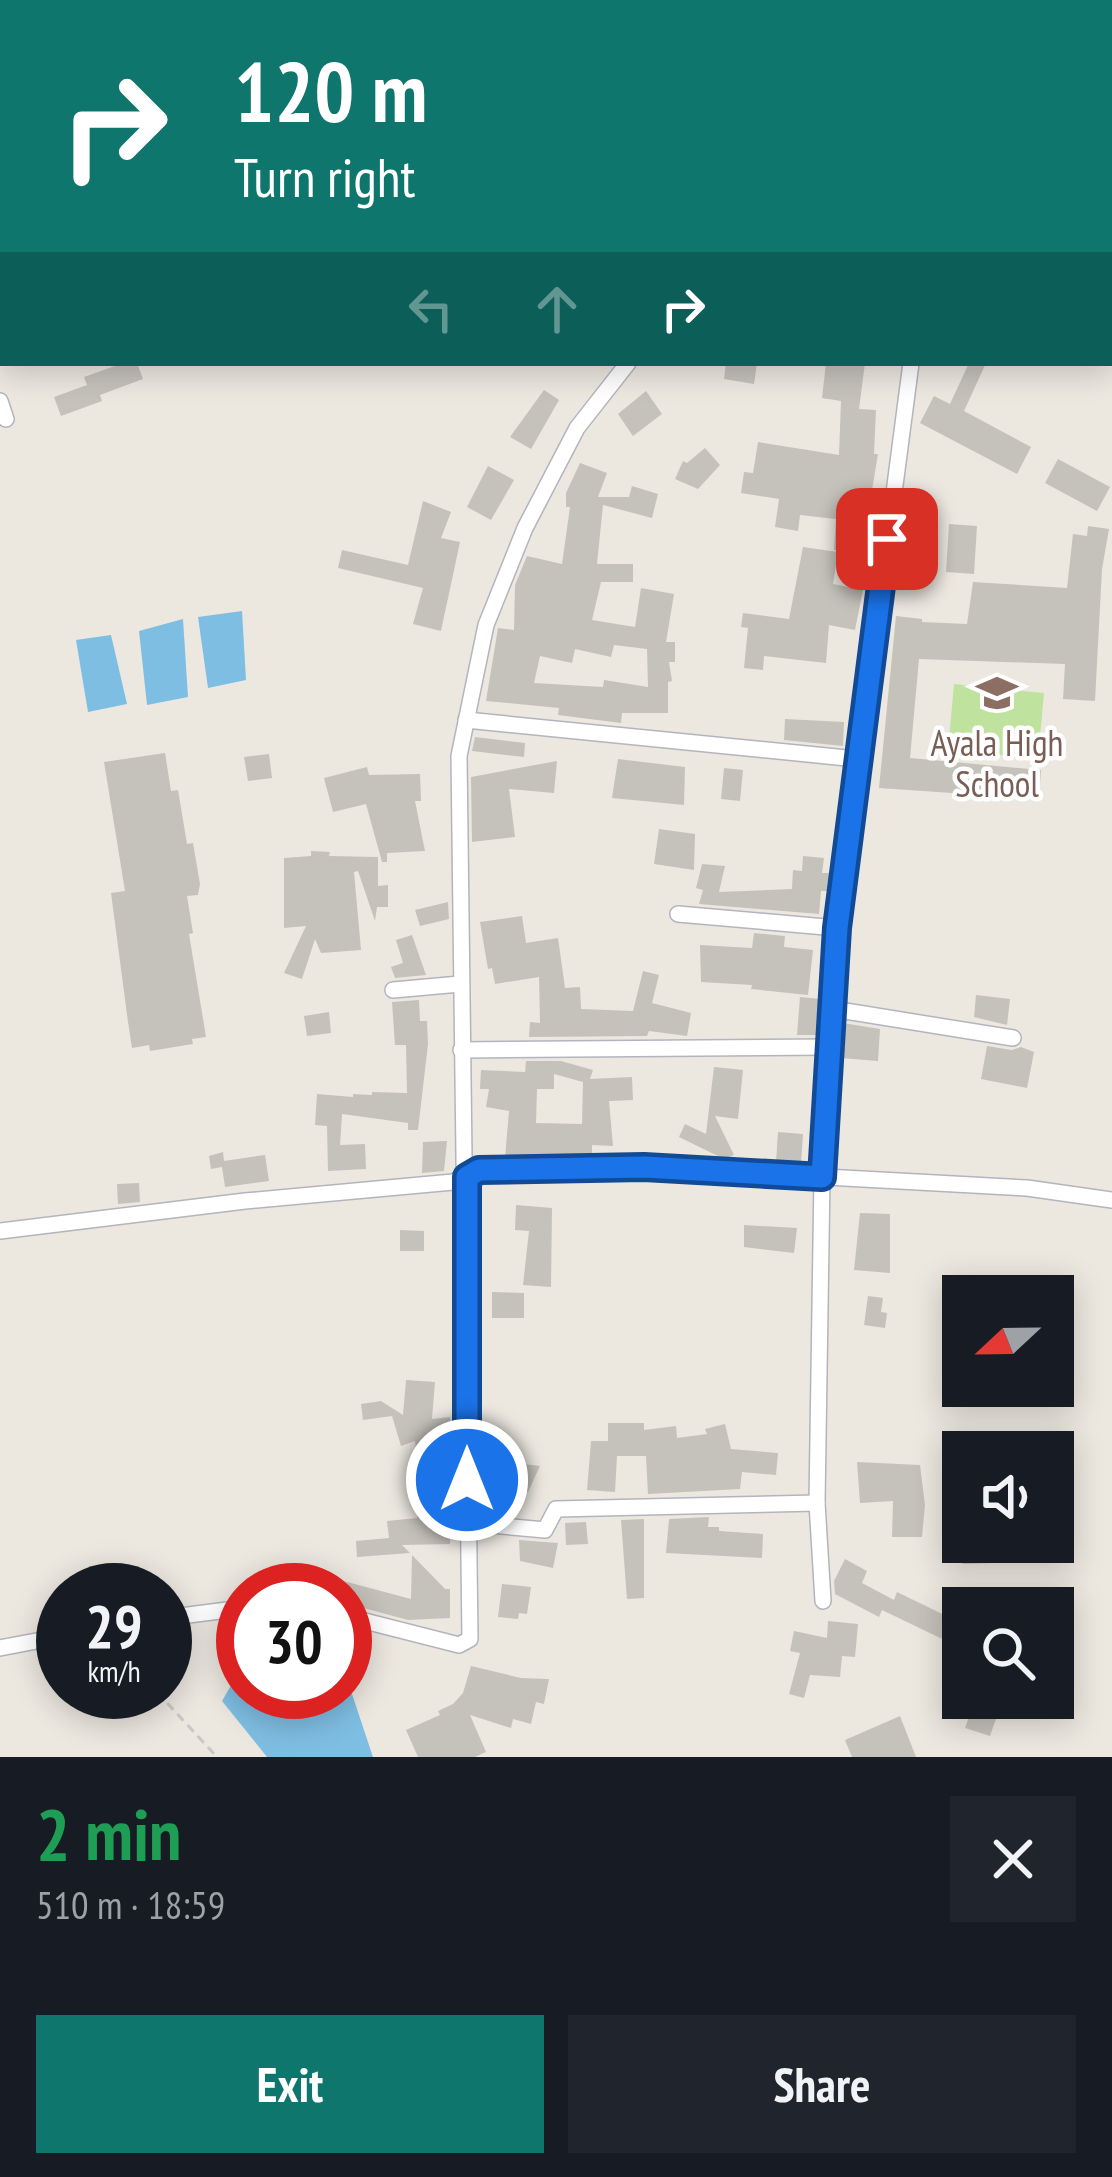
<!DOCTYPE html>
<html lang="en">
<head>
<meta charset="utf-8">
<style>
	:root { --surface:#171b24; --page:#20242c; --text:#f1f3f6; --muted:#9ea1a6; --accent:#0f766e }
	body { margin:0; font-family:"PT Sans Narrow",sans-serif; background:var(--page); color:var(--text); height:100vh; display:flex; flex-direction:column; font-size:45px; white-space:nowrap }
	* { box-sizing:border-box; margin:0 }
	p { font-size:39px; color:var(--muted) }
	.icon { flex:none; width:66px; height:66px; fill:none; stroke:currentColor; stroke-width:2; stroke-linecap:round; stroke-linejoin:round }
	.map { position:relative; height:1757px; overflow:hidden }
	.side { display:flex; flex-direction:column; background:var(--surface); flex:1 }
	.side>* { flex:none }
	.hud { position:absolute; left:0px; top:0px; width:1113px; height:366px; box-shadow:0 6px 30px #0003; background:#0f766e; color:#fff; overflow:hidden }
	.needle { width:78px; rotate:248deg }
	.controls { position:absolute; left:942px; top:1275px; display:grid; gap:24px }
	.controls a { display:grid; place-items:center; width:132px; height:132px; border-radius:0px; background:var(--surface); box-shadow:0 6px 30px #0003; font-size:60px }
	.speed { position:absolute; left:36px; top:1563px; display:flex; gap:24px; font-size:60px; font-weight:700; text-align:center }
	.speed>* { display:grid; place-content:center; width:156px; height:156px; border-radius:50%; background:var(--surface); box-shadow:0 6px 30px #0003; line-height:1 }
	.speed small { font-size:30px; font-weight:400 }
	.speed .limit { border:18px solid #d22; background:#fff; color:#111 }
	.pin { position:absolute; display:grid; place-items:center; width:102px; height:102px; color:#fff; margin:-51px; border-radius:24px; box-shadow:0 6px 18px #0006 }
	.me { position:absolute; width:132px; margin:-66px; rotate:0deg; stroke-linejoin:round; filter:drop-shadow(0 0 9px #0008) }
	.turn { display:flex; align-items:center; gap:42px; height:252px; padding:0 36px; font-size:54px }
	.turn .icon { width:156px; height:156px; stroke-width:2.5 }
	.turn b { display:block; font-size:84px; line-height:102px }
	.lanes { display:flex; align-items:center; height:114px; padding:0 36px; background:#0003; justify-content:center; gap:60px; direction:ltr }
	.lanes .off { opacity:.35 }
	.round { display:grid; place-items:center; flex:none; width:126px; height:126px; border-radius:0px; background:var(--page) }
	.head { display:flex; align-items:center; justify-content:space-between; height:204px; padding:0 36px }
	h1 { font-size:72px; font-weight:700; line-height:90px; color:#1e9e55 }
	.action { display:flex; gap:24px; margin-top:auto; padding:24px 36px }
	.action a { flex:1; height:138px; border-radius:0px; background:var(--accent); color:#fff; font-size:48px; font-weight:700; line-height:138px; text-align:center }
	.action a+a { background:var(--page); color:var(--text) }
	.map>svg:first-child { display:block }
	.pitch { fill:#bfe39f }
	.water { fill:#7ebee3 }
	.building { fill:#c5c2bb; fill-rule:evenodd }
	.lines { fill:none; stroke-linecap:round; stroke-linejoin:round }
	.lane-casing { stroke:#b3b4be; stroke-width:10 }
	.street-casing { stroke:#b3b4be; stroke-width:18 }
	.secondary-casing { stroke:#b3b4be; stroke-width:24 }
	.path { stroke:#c8c8c8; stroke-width:3; stroke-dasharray:9 6; stroke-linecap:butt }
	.lane { stroke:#fff; stroke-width:8 }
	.street { stroke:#fff; stroke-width:15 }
	.secondary { stroke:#fff; stroke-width:21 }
	.route-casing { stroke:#114b97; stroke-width:30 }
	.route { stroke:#1a73e8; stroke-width:21 }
	.labels { text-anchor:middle; stroke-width:9; stroke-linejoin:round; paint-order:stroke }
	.education-label { font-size:36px; fill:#785e54; stroke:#fff }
</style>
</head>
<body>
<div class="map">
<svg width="1112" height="1757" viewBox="0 0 1112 1757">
	<rect width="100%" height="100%" fill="#ece8e0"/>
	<polygon class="pitch" points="954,684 1044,693 1038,759 948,750"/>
	<g class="water">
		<polygon points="242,611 246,680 208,688 198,617"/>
		<polygon points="183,619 188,697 147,705 139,631"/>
		<polygon points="111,635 127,704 88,712 76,640"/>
		<polygon points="243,1672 243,1692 345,1692 345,1673 373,1757 267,1757 222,1701 237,1675"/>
	</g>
	<g class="building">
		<polygon points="123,363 137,363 143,379 100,395 102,401 61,416 54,397 87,385 84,377"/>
		<polygon points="726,363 757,363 754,384 724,379"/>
		<polygon points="826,363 865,363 859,409 876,410 874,454 878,454 872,490 876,491 867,553 834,550 836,519 800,515 798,531 775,527 779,499 741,493 744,472 753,473 758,442 839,455 841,401 822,398"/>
		<polygon points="969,363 986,363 964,411 1031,447 1017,474 920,423 934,396 950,404"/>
		<polygon points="544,390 559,400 531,449 510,437"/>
		<polygon points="646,391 662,414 633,436 618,414"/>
		<polygon points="705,448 720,465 698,489 675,479 683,461 687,463"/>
		<polygon points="1058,459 1110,487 1097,511 1045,483"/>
		<path d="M580,463L607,473L598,497H629L632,486L658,494L652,518L603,505L597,564H633V582H601L592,620L635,627L641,588L674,594L666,642H675V662H669L672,681L668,682V713H622L621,723L558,715L559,708L486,701L498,628L514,630L515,585L527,556L562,564L570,507H566V493ZM614,645L647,649L648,687L604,680L603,687L534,683L540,656L572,663L575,649L611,657Z"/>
		<polygon points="488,466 514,480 491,520 467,507"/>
		<polygon points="423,501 451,512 441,538 460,542 441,631 413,624 423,588 338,568 342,550 408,565"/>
		<polygon points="949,524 977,526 974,574 946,572"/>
		<polygon points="1088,526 1109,529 1102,569 1095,701 1063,699 1065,664 919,659 910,758 1041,770 1039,799 879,788 896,616 922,619 922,622 967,624 973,582 1067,588 1073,534 1087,536"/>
		<polygon points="803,547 838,552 833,584 863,590 855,630 829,625 826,663 764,656 763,670 744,668 748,628 741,627 743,613 789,619"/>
		<polygon points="785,719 844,722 843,746 784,740"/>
		<polygon points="475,737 525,743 524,757 472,751"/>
		<polygon points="165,753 171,791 178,790 187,844 193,843 200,884 198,895 187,896 193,933 189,934 206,1037 192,1039 193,1044 150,1051 149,1045 132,1048 128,1022 111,893 125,891 104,762"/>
		<polygon points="269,754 272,778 248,781 244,757"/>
		<polygon points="618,759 685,767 684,805 612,798"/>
		<polygon points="557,761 554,793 509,789 515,837 472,842 471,777"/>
		<polygon points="367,767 369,775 420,774 421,801 415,801 425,851 387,853 387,862 382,862 366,804 333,812 324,778"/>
		<polygon points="724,768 743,770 740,801 721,799"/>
		<polygon points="659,829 695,834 694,870 654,864"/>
		<polygon points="311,851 330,852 329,856 378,857 378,886 388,885 388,907 377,907 375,921 358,871 354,872 361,950 321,953 315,939 302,979 284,973 306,926 284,928 284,858 311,856"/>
		<polygon points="803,856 824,858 822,873 830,873 828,891 821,891 819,914 699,904 703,890 696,888 702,864 725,866 719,892 792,889 793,870 802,871"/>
		<polygon points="448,902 449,919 420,926 415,910"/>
		<polygon points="522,916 526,943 558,938 565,988 580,987 581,1009 633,1011 643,971 659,975 652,1003 691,1013 687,1036 649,1031 647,1036 529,1037 530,1022 540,1023 539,977 495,984 492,968 488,969 480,922"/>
		<polygon points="754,933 785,936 784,947 813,950 808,995 751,989 752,985 701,982 700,945 752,948"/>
		<polygon points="412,935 426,975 395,978 391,967 403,963 396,940"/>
		<polygon points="976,995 1010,999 1007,1025 974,1017"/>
		<polygon points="800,997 821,999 819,1035 797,1035"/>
		<polygon points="419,1000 420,1021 427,1021 428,1044 418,1130 408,1130 408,1123 342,1114 340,1145 365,1144 366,1169 328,1171 327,1126 315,1125 317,1094 353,1097 353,1094 372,1095 372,1092 407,1093 406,1045 395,1045 392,1002"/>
		<polygon points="329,1012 331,1033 307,1036 304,1016"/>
		<polygon points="843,1023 880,1029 878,1061 841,1058"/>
		<polygon points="987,1046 1012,1050 1021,1047 1034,1052 1027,1088 981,1079"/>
		<path d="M526,1061H561L593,1070L590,1079L632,1077L633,1100L609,1101L613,1146L592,1145V1156L505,1158L509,1111L486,1107L489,1089H480L481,1070L525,1072ZM554,1074L583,1082L582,1124L536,1123L537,1089H554Z"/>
		<polygon points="714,1067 743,1070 738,1119 715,1116 734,1155 724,1159 679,1137 685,1124 706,1134"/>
		<polygon points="778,1132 803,1134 801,1164 776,1162"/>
		<polygon points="447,1141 444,1171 422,1173 423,1142"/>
		<polygon points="223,1152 224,1161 265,1155 269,1181 225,1187 222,1167 211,1169 209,1156"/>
		<polygon points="139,1183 140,1202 118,1204 117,1184"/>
		<polygon points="516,1205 552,1208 551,1287 523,1285 529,1231 515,1230"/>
		<polygon points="860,1213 890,1214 890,1273 854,1270"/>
		<polygon points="744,1225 797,1228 794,1253 744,1247"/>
		<polygon points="400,1230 424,1231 424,1251 400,1251"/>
		<polygon points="492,1292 524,1293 524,1318 492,1318"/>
		<polygon points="868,1296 883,1298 881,1312 887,1313 885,1328 864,1325"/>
		<polygon points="953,1313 963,1314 963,1357 949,1356"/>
		<polygon points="406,1380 435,1382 432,1419 450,1417 455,1480 455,1527 450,1527 450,1544 402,1545 410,1553 357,1557 356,1541 389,1538 387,1521 417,1518 417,1494 438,1494 437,1446 416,1449 415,1441 401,1446 392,1416 363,1420 361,1404 381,1401 403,1415"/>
		<polygon points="608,1423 644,1423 644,1430 676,1426 677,1438 707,1434 705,1429 725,1424 731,1449 778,1453 776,1475 742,1472 740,1489 648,1494 646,1456 617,1456 615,1492 587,1490 591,1441 608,1441"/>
		<polygon points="508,1462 540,1466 528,1492 508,1490 509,1513 484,1512 484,1488 506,1489"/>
		<polygon points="857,1462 920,1465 925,1505 922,1537 892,1537 893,1501 860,1503"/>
		<polygon points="709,1517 708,1527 719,1527 719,1531 763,1534 762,1558 666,1553 669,1519"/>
		<polygon points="644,1519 644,1598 627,1599 621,1520"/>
		<polygon points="586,1522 588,1544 566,1545 565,1523"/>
		<polygon points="519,1540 558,1543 553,1568 520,1561"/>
		<polygon points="963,1542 993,1542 993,1563 963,1564"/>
		<polygon points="412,1555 445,1589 450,1589 450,1618 408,1620 345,1603 345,1590 303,1590 306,1571 411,1599"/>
		<polygon points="845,1559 867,1571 862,1583 894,1600 897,1592 963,1624 963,1649 882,1610 879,1617 835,1594 834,1581"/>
		<polygon points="502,1584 531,1587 527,1614 519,1613 518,1619 498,1617"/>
		<polygon points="828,1621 858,1624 855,1657 842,1656 840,1677 810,1675 804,1698 789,1694 800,1653 790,1651 794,1631 827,1638"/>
		<polygon points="471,1666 521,1678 549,1679 544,1704 536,1702 531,1724 513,1719 511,1728 470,1715 486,1752 475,1757 418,1757 406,1730 440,1715 438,1711 453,1704 463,1693"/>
		<polygon points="974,1702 999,1710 990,1736 965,1728"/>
		<polygon points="900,1716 916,1757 852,1757 845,1740"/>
	</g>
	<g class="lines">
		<g class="lane-casing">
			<polyline id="lane" points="1110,315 1112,311"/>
		</g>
		<g class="street-casing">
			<g id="street">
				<polyline points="1068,3 1069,0"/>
				<polyline points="0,138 3,145"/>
				<polyline points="0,401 6,419"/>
				<polyline points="466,720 857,759"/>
				<polyline points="678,914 837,928"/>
				<polyline points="393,990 460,984"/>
				<polyline points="833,1009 1013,1038"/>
				<polyline points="461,1050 831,1047"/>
				<polyline points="0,1231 245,1201 453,1182 479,1170 644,1167 1027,1188 1112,1200"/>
				<polyline points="468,1523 545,1530 556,1509 817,1503"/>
				<polyline points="823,1601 817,1503 822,1177 837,928 911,363"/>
				<polyline points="345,1616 459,1645 470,1639 459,756 486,625 525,528 577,428 628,363"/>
				<polyline points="165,1618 243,1608"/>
				<polyline points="0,1648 63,1636"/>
			</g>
		</g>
		<g class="secondary-casing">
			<g id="secondary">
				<polyline points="882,0 888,3"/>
				<polyline points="194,3 203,0"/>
				<polyline points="0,68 3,66"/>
				<polyline points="1110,102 1112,103"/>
			</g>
		</g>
		<polyline class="path" points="157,1692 217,1757"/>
		<use href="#lane" class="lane"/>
		<use href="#street" class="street"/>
		<use href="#secondary" class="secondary"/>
	</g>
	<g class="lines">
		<g class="route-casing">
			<polyline id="route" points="467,1480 467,1177 479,1170 644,1167 822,1177 837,928 887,539"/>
		</g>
		<use href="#route" class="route"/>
	</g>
	<defs>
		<g id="school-bare" transform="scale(3.24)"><path d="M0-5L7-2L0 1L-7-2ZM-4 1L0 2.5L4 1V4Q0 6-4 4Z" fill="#8d6e63" stroke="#fff" stroke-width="2.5" paint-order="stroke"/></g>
	</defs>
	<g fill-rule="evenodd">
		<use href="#school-bare" x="997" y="693"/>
	</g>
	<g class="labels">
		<g class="education-label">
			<text x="997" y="756">Ayala High<tspan x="997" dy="41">School</tspan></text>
		</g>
	</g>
</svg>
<div class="controls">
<a><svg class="needle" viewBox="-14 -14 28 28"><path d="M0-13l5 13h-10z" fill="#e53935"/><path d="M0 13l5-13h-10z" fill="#9ea1a6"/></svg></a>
<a><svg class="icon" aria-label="sound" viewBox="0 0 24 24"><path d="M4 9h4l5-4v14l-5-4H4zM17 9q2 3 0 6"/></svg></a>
<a><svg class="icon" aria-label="search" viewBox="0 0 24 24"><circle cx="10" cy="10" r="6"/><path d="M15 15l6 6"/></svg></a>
</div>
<div class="speed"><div>29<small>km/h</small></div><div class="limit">30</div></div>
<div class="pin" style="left:887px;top:539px;background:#d93025"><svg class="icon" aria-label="arrive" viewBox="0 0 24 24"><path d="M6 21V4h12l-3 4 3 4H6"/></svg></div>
<svg class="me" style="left:467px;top:1480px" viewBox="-20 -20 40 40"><circle r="17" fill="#1a73e8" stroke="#fff" stroke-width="3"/><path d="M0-11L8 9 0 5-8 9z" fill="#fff"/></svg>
<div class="hud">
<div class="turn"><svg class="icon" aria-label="right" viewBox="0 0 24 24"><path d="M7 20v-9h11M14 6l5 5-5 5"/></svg><div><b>120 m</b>Turn right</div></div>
<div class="lanes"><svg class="icon off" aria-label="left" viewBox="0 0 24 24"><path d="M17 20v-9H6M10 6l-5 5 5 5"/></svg><svg class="icon off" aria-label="ahead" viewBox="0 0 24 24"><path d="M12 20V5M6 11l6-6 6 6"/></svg><svg class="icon" aria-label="right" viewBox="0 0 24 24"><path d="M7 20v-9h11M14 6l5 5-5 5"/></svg></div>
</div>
</div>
<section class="side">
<div class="head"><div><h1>2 min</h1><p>510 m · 18:59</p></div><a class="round"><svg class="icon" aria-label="close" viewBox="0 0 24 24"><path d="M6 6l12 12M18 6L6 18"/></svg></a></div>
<div class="action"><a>Exit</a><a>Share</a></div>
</section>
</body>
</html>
